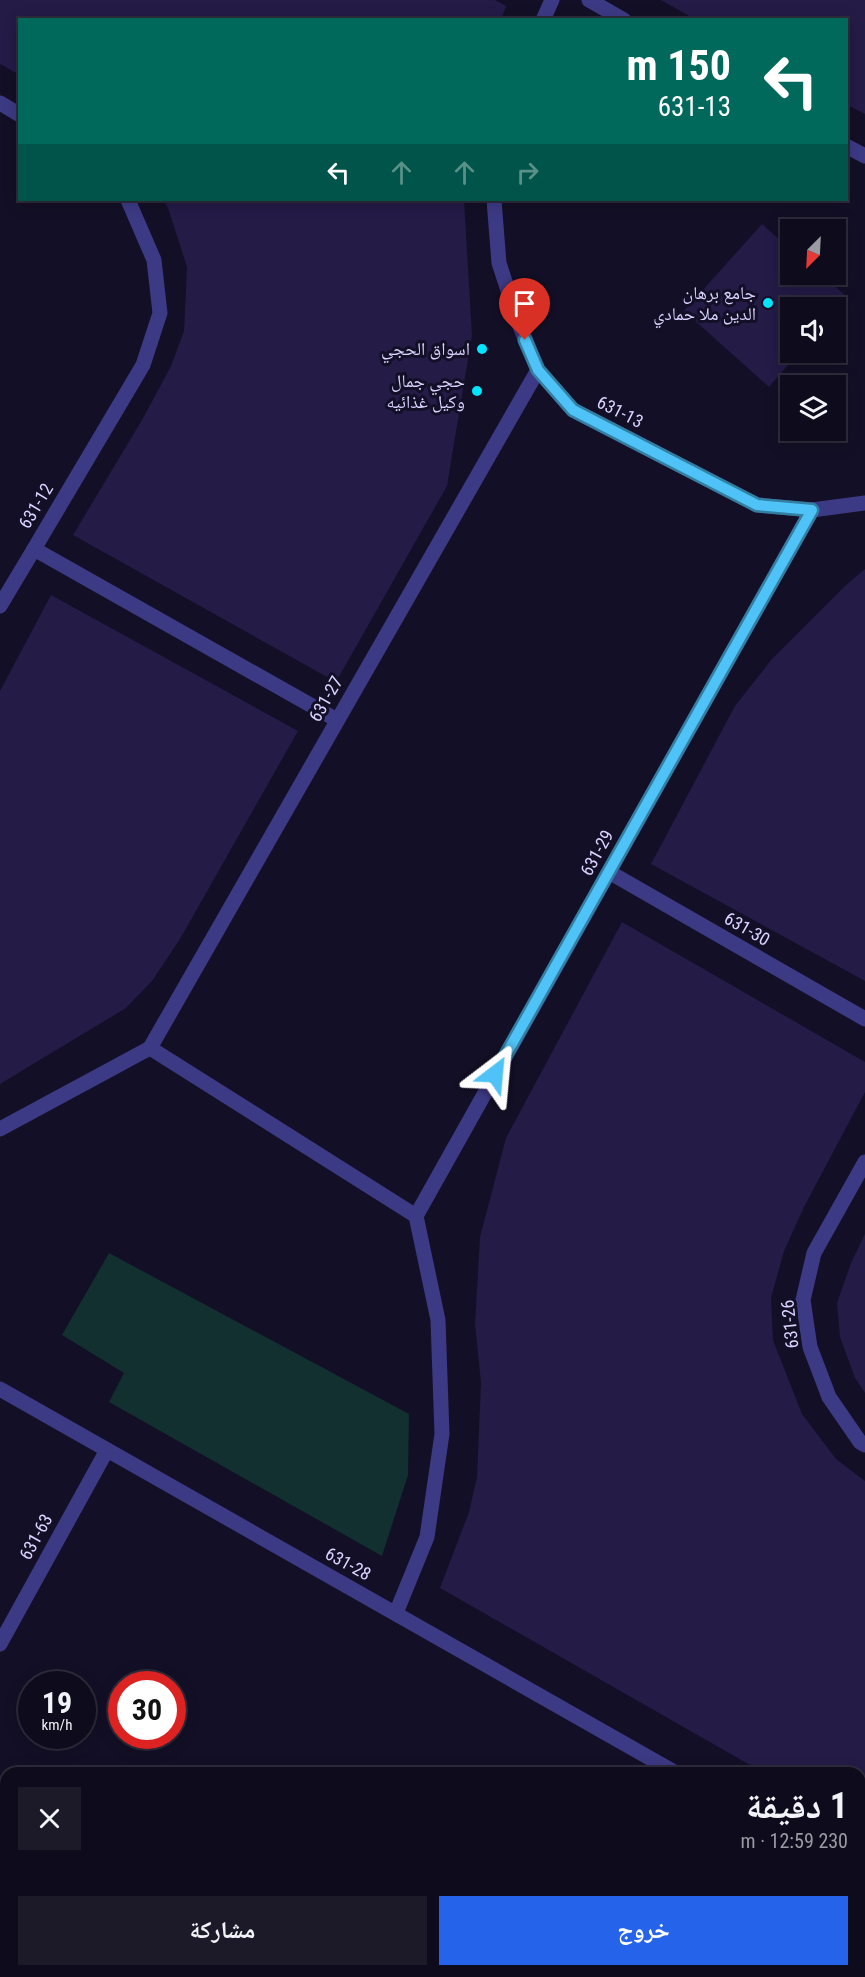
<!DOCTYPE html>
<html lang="ar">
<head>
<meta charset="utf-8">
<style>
	:root { --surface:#0e0b1c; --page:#1c1929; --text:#f1f3f6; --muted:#9b9ba3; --line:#2e2b3b; --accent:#2563eb }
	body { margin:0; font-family:"Roboto Condensed","Noto Naskh Arabic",sans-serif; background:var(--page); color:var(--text); direction:rtl; height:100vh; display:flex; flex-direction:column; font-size:22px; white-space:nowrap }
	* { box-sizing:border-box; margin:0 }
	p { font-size:20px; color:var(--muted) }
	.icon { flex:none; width:33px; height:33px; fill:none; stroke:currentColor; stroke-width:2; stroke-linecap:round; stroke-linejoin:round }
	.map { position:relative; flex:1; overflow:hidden; direction:ltr }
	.drawer { position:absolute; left:0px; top:1767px; width:866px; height:210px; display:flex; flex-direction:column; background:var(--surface); border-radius:18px 18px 0 0; box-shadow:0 3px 15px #0003,0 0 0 2px var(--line); direction:rtl }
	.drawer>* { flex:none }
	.top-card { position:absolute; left:18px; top:18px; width:830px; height:183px; border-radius:0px; box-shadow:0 3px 15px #0003,0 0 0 2px var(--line); direction:rtl; background:#00695c; color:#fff; overflow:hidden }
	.needle { width:39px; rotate:204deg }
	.fabs { position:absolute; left:780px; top:219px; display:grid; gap:12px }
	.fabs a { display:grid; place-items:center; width:66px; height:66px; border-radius:0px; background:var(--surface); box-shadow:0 3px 15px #0003,0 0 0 2px var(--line); font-size:30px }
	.speed { position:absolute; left:18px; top:1671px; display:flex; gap:12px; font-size:30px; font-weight:700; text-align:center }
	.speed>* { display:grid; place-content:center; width:78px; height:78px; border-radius:50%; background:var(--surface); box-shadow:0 3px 15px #0003,0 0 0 2px var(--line); line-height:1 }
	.speed small { font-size:15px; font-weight:400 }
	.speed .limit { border:9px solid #d22; background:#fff; color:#111 }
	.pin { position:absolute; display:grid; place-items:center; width:51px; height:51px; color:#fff; margin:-62px -26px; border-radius:50% 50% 50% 0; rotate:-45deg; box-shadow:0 0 6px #0007 }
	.pin .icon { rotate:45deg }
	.me { position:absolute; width:66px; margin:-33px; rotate:29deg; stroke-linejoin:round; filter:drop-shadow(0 0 4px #0008) }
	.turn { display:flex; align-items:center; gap:21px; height:126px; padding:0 18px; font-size:27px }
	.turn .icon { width:78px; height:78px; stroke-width:2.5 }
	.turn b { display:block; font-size:42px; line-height:51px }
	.lanes { display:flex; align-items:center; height:57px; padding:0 18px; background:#0003; justify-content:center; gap:30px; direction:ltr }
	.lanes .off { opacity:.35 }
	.round { display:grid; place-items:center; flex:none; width:63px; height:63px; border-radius:0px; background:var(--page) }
	.headline { display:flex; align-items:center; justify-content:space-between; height:102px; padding:0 18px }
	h1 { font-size:36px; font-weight:700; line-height:45px }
	.button { display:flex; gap:12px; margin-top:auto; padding:12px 18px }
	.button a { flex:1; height:69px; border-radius:0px; background:var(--accent); color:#fff; font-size:24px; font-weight:700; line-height:69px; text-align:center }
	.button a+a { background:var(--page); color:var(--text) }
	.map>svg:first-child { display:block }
	.green { fill:#12302f }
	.building { fill:#241b47 }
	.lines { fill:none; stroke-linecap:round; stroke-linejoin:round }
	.street { stroke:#3d3a85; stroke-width:15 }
	.route-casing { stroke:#337fa1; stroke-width:15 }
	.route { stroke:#4fc3f7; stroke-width:10 }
	.poi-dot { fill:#00e5ff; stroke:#130f26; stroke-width:2 }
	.labels { text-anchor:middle; stroke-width:6; stroke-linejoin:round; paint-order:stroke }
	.poi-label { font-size:18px; fill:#d9d4ff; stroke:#130f26; text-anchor:end }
	.street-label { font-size:18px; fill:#d9d4ff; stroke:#130f26 }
</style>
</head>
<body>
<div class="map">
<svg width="865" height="1977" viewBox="0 0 865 1977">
	<rect width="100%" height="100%" fill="#130f26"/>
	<polygon class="green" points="109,1253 409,1414 408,1475 382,1556 109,1402 124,1373 62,1335"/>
	<g class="building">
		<polygon points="0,0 495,0 506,6 501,20 20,20 20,75 0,64"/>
		<polygon points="661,0 865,0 865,114 846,104 846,20 696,20"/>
		<polygon points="163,200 464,200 472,335 447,486 336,682 73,535 142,420 171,366 184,331 187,267 168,208"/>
		<polygon points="762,224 790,249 790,274 822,274 848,298 836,312 836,308 790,308 790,352 799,352 769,387 684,311"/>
		<polygon points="865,569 865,981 651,864 735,706 772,659 844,587"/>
		<polygon points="51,595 298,731 180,939 152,981 126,1008 0,1084 0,691"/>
		<polygon points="622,922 865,1062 865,1092 804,1207 784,1251 771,1298 773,1340 802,1414 836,1459 865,1481 865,1831 860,1827 860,1773 764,1773 440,1588 469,1512 477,1477 481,1383 475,1324 480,1237 506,1138"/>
		<polygon points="865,1234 865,1393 855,1378 840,1337 837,1303 851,1263"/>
	</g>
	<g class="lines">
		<g class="street">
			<polyline points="589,0 624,20"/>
			<polyline points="543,20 552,0"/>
			<polyline points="0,103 20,115"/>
			<polyline points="846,146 865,156"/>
			<polyline points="128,200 154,260 160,313 143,365 34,549 337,720"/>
			<polyline points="494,200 499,263 519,324 538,370 573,410 757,505 812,510 865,503"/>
			<polyline points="0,606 34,549"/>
			<polyline points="609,872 865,1019"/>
			<polyline points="150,1048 538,370"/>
			<polyline points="0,1129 150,1048 416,1216 438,1320 442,1434 427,1537 396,1613"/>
			<polyline points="865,1162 814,1253 803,1300 810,1347 829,1397 860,1442 865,1445"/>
			<polyline points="416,1216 812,510"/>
			<polyline points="0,1389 676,1773"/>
			<polyline points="0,1644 107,1450"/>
			<polyline points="0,1829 6,1832"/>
			<polyline points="860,1878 865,1881"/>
			<polyline points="860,1923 865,1913"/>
			<polyline points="253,1971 263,1977"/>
			<polyline points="830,1977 833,1971"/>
		</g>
	</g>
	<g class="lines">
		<g class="route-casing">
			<polyline id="route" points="495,1074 812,510 757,505 573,410 538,370 525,340"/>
		</g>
		<use href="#route" class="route"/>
	</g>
	<g class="poi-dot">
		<circle cx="768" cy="303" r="6"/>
		<circle cx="482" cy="349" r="6"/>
		<circle cx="477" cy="391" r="6"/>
	</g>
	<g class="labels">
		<g class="poi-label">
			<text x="756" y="299">جامع برهان<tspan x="756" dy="21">الدين ملا حمادي</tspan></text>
			<text x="470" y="355">اسواق الحجي</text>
			<text x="465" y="387">حجي جمال<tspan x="465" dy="21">وكيل غذائيه</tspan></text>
		</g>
		<g class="street-label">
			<text transform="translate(620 412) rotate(27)" y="6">631-13</text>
			<text transform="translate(36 506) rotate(-59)" y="6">631-12</text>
			<text transform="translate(326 699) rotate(-60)" y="6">631-27</text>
			<text transform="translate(597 853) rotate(-61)" y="6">631-29</text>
			<text transform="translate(747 929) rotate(30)" y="6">631-30</text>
			<text transform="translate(790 1324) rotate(-96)" y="6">631-26</text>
			<text transform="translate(36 1537) rotate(-61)" y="6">631-63</text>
			<text transform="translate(348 1564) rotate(29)" y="6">631-28</text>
		</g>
	</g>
</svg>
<div class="fabs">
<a><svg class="needle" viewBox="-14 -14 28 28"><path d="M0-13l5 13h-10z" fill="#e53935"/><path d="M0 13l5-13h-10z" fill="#9b9ba3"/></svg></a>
<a><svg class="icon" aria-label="sound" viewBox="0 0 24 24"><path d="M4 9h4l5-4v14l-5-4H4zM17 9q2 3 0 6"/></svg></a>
<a><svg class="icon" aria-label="layers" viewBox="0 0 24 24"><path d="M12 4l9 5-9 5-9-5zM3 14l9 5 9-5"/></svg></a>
</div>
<div class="speed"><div>19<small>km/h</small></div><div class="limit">30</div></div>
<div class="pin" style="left:525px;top:340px;background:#d93025"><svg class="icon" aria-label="arrive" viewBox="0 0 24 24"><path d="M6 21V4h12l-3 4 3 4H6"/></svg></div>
<svg class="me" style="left:495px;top:1074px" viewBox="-20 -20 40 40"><path d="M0-17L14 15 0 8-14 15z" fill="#4fc3f7" stroke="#fff" stroke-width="4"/></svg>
<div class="top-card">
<div class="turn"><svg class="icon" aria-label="left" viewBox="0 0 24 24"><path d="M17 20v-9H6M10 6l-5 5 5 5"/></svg><div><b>150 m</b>631-13</div></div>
<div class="lanes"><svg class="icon" aria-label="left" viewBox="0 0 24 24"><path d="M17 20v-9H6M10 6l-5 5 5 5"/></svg><svg class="icon off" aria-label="ahead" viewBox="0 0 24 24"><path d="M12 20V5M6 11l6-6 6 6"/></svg><svg class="icon off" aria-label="ahead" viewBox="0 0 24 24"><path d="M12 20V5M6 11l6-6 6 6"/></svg><svg class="icon off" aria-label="right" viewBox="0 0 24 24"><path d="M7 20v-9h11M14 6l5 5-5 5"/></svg></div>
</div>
<section class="drawer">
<div class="headline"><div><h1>1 دقيقة</h1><p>230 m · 12:59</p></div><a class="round"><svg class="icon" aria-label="close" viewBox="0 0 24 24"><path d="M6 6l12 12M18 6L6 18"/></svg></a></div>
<div class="button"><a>خروج</a><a>مشاركة</a></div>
</section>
</div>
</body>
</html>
